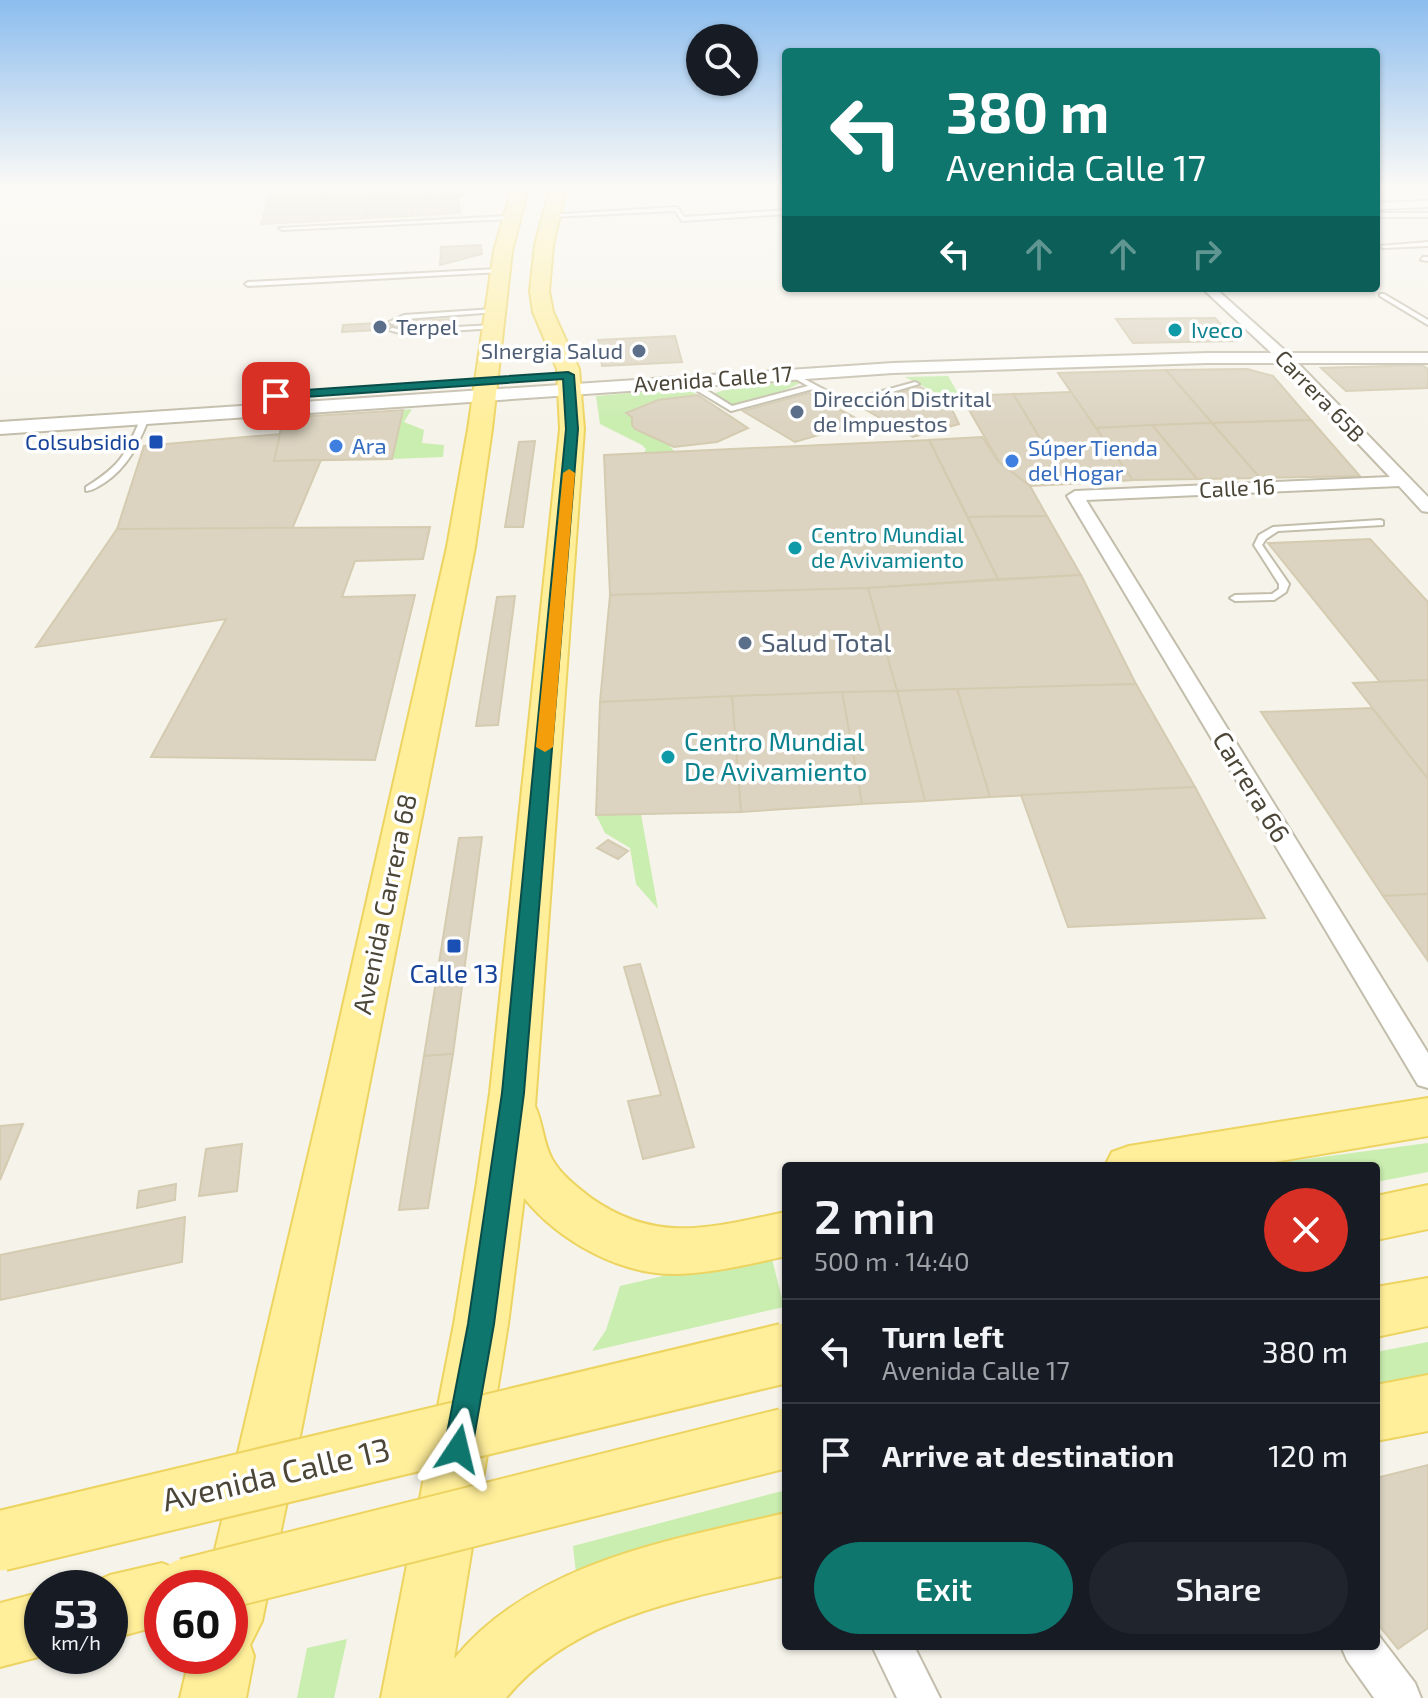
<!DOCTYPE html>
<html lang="en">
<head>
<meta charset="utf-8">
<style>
	:root { --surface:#171b24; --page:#20242c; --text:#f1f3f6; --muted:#9ea1a6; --line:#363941; --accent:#0f766e }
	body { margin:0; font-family:"Exo 2",sans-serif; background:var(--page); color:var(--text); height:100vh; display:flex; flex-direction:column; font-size:30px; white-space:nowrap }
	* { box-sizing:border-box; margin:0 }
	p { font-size:26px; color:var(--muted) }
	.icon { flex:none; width:44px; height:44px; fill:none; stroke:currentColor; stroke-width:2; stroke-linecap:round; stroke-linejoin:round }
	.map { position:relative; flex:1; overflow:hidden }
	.sheet { position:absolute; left:782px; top:1162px; width:598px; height:488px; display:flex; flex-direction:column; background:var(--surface); border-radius:8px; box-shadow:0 2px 6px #0004 }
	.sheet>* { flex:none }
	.guide { position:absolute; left:782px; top:48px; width:598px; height:244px; border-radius:8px; box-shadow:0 2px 6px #0004; background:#0f766e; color:#fff; overflow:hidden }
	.tools { position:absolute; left:686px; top:24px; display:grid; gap:16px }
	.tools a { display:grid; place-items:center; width:72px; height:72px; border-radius:50%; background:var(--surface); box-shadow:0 2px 6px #0004; font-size:40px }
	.speed { position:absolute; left:24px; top:1570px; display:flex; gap:16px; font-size:40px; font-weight:700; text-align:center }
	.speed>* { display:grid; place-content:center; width:104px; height:104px; border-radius:50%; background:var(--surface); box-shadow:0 2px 6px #0004; line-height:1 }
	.speed small { font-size:20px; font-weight:400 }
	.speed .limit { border:12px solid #d22; background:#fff; color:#111 }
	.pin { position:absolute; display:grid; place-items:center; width:68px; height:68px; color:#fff; margin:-34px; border-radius:16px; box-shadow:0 4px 12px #0006 }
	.me { position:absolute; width:88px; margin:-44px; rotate:10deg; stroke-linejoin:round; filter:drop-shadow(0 0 6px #0008) }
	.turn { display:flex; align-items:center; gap:28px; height:168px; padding:0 32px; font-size:36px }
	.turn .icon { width:104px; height:104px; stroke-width:2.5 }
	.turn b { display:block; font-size:56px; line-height:68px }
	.lanes { display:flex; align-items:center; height:76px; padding:0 32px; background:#0003; justify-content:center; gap:40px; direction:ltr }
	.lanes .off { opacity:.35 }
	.round { display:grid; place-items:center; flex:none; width:84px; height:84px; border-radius:42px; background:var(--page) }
	.overview { display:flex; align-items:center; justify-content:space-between; height:136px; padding:0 32px }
	h1 { font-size:48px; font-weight:600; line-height:60px }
	.button { display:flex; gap:16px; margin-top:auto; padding:16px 32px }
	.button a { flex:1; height:92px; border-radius:48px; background:var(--accent); color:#fff; font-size:32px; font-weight:600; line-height:92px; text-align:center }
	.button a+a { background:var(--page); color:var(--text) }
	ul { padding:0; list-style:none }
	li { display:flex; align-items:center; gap:24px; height:104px; padding:0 32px; border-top:2px solid var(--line) }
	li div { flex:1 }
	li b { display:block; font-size:30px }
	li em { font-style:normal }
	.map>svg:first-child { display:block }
	.green { fill:#caedb0 }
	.building { fill:#dcd4c1; stroke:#d4cbb1; stroke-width:2 }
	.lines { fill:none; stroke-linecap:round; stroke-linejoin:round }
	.service-casing { stroke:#c3bdab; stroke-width:4 }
	.minor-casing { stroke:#c3bdab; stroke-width:4 }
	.tertiary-casing { stroke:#c3bdab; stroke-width:4 }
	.primary-casing { stroke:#edd461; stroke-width:4 }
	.service { fill:#fff; fill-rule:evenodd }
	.minor { fill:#fff; fill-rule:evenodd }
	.tertiary { fill:#fff; fill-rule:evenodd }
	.primary { fill:#ffee9a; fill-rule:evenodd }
	.primary-bridge-casing { stroke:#edd461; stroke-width:63; stroke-linecap:butt }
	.primary-bridge { stroke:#ffee9a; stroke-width:59 }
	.route { fill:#0f766e; stroke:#0a4d48; stroke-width:2 }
	.slow { fill:#f59e0b }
	.service-dot { fill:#5c6f8a; stroke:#fff; stroke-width:3 }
	.culture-dot { fill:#0f9aa8; stroke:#fff; stroke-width:3 }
	.transit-dot { fill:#1a4fb4; stroke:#fff; stroke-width:3 }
	.shop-dot { fill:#3f7fe0; stroke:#fff; stroke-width:3 }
	.labels { text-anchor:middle; stroke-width:7; stroke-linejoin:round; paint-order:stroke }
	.far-service-label { font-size:22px; fill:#4e5e75; stroke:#fff; text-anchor:start }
	.far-culture-label { font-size:22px; fill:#0d838f; stroke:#fff; text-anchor:start }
	.far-street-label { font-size:22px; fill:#4b4637; stroke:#fff }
	.far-transit-label { font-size:22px; fill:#164399; stroke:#fff; text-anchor:end }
	.far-shop-label { font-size:22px; fill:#366cbe; stroke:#fff; text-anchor:start }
	.service-label { font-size:26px; fill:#4e5e75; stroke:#fff; text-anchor:start }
	.culture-label { font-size:26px; fill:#0d838f; stroke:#fff; text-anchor:start }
	.street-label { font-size:26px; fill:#4b4637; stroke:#fff }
	.transit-label { font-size:26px; fill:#164399; stroke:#fff }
	.near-street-label { font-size:32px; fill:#4b4637; stroke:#fff }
</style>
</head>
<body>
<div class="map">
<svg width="1428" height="1698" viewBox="0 0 1428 1698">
	<rect width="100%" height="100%" fill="#f6f4ea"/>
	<g class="green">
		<polygon points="948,376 967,409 905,377"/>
		<polygon points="795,380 800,383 786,390 733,405 712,394 725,390 723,385"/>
		<path d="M686,388L698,395C675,398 640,396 631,421L635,429L667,443L675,452L644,453L646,449L642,445L600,424L596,396Z"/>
		<polygon points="412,409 404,422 424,430 422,443 444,445 443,457 392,459 403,410"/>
		<polygon points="641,814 658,909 636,884 630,848 605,833 596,815"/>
		<polygon points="1428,1143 1428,1172 1376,1182 1376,1166 1253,1166"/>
		<polygon points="770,1251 784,1307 592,1351 606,1330 620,1286"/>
		<polygon points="1428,1342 1428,1376 1376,1386 1376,1352"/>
		<polygon points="786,1490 786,1512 691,1536 576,1573 573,1546"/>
		<polygon points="347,1639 334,1698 297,1698 307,1648"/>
	</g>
	<g class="building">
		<polygon points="273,185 323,185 316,221 261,224"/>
		<polygon points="323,185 369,185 366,218 316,221"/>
		<polygon points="369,185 463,185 464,196 368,200"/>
		<polygon points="458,196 460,213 412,216 412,198"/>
		<polygon points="412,198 412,216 366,218 368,200"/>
		<polygon points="481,245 482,254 440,265 441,247"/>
		<polygon points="1215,318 1236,341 1133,343 1116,319"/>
		<polygon points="452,319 452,326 342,332 343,325"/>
		<polygon points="675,336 682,362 602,366 598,340"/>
		<polygon points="1422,365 1428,369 1428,388 1346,391 1321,368"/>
		<polygon points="1247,369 1273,376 1311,420 1212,423 1166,370"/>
		<polygon points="1166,370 1212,423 1096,428 1058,373"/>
		<polygon points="920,387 949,403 959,424 913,437 856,404"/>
		<polygon points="1071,392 1096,428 1133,480 1068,484 1013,394"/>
		<polygon points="809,393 863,422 795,442 743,411"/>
		<polygon points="1013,394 1068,484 1030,486 999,462 961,396"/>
		<polygon points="698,395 748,428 717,442 674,447 635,429 632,425 632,417 626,413 658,400"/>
		<polygon points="403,410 392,459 274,461 283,418"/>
		<polygon points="1311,420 1360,476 1260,478 1212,423"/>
		<polygon points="1212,423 1260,478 1197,479 1152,425"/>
		<polygon points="1152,425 1197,479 1133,480 1096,428"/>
		<polygon points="280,434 274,461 321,460 292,529 117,529 144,446"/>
		<polygon points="982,437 999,462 1030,486 1047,516 968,517 929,440"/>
		<polygon points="929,440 998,579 868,588 610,595 604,455"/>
		<polygon points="535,441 523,527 505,527 519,442"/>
		<polygon points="1047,516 1081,575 998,579 968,517"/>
		<polygon points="430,527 423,559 355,561 342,597 415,595 375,760 151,757 226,619 36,647 117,529"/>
		<polygon points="1370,539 1428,602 1428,680 1380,682 1268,543"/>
		<polygon points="1081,575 1136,684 897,691 868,588"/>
		<polygon points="868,588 897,691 600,702 610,595"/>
		<polygon points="515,596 498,725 476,726 497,597"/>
		<polygon points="1428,680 1428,779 1353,683"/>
		<polygon points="1136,684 1195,787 990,797 957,689"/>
		<polygon points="957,689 990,797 925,801 897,691"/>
		<polygon points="897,691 925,801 862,804 842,692"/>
		<polygon points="842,692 862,804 741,812 732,696"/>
		<polygon points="732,696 741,812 596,815 600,702"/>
		<polygon points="1372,708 1428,779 1428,894 1383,896 1261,712"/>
		<polygon points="1195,787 1265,918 1068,927 1021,795"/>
		<polygon points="482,837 453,1054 424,1056 459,838"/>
		<polygon points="608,840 628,851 618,859 597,848"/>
		<polygon points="1428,894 1428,961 1383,896"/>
		<polygon points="640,964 694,1147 643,1159 628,1101 661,1095 624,967"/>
		<polygon points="453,1054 428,1208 399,1210 424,1056"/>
		<polygon points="23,1124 0,1180 0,1126"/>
		<polygon points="242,1144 237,1191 199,1196 206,1149"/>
		<polygon points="176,1184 175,1200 137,1208 139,1191"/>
		<polygon points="185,1217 182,1262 0,1300 0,1255"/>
		<polygon points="1428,1465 1428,1628 1398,1649 1376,1622 1376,1478"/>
	</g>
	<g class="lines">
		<g class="service-casing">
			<g id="service">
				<polygon points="677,207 684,217 786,210 786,214 682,221 675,211 550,217 547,215"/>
				<rect x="1376" y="213" width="52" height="4"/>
				<polygon points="509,216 511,219 282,230 279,228"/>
				<polygon points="1428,242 1428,246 1383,248 1380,246"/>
				<polygon points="1423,257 1428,257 1428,261 1421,260"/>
				<polygon points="498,269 500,272 248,286 245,284 248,282"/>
				<polygon points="1380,294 1384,294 1428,320 1428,325 1380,296"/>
				<polygon points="494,309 496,310 496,312 405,319 392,324 389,322 404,315"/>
				<polygon points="493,325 495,326 495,328 403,334 389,330 392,328 403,330"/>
				<polygon points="791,372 846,401 915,382 919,384 845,406 813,389 731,411 696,390 703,388 732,406 808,386 789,375 789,373"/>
				<path d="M142,416L149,418C138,445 128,467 104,483C97,487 94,490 86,491V487C124,463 124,455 142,416Z"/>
				<polygon points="1380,520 1383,521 1383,525 1278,531 1266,539 1262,545 1289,584 1286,592 1274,600 1235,601 1230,598 1235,595 1272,594 1279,589 1279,584 1254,545 1259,535 1273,527"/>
			</g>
		</g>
		<g class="minor-casing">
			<g id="minor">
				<polygon points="1428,201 1428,207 1376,209 1376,203"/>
				<polygon points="1202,288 1215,288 1290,355 1428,497 1428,512 1422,511 1399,486 1086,500 1428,1053 1428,1088 1418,1085 1067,496 1075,491 1390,477 1280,361"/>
				<polygon points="1376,1632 1415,1683 1421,1698 1374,1698 1347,1660 1341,1646 1376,1646"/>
				<polygon points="872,1646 914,1646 940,1698 897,1698"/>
			</g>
		</g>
		<g class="tertiary-casing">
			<polygon id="tertiary" points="1207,353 1428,353 1428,363 1207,363 893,373 0,434 0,422 893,363"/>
		</g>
		<g class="primary-casing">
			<g id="primary">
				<polygon points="513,185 529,185 512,251 492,429 475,547 290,1487 262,1621 250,1645 254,1656 246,1698 180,1698 190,1656 230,1656 230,1588 206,1588 325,1085 447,547 468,429 494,251"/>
				<path d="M551,185H567L553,245L549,291L553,312L579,369L584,429L535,1106C543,1123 543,1143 552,1159C561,1175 577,1187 591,1198C658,1245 712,1227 786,1212V1256C750,1264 713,1273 676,1274C620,1275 559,1241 524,1198L508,1324L454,1659C533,1562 671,1540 786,1513V1575C687,1599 574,1615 506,1698H381L454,1324L477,1182L490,1093L560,429L557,369L533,312L530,291L535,245Z"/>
				<polygon points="1428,1098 1428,1136 1250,1166 1105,1166 1112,1152 1129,1146"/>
				<polygon points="1428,1185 1428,1229 1376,1240 1376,1196"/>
				<polygon points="1428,1278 1428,1326 1376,1337 1376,1287"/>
				<polygon points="1428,1375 1428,1431 1376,1441 1376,1385"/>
				<polygon points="162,1563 184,1572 191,1588 162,1588 162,1625 110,1639 110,1588 86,1588 88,1585 110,1575"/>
				<polygon points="42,1592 42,1656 0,1667 0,1603"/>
			</g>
		</g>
		<use href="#service" class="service"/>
		<use href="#minor" class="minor"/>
		<use href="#tertiary" class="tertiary"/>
		<use href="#primary" class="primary"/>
		<g class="primary-bridge-casing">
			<g id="primary-bridge">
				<polyline points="0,1541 786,1353"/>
				<polyline points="187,1588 786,1438"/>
			</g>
		</g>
		<use href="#primary-bridge" class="primary-bridge"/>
	</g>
	<linearGradient id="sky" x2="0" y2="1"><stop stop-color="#8cbdee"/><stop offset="0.44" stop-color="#fbfaf6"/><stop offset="1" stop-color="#fbfaf6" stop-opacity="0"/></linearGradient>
	<rect width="1428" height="423" fill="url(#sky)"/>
	<polygon class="route" points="568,372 574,375 578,429 524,1093 494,1324 472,1449 468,1459 458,1463 448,1459 444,1449 468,1324 502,1093 566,429 563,379 276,399 271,396 276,392"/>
	<polygon class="slow" points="569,469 575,473 553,747 545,752 536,747 563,473"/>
	<g class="service-dot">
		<circle cx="380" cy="327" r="8"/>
		<circle cx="639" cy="351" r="8"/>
		<circle cx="797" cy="412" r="8"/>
		<circle cx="745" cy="643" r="8"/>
	</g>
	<g class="culture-dot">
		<circle cx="1175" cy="330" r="8"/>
		<circle cx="795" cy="548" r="8"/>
		<circle cx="668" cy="757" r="8"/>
	</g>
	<g class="transit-dot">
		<rect x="148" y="434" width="16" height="16" rx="4"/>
		<rect x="446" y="938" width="16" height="16" rx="4"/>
	</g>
	<g class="shop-dot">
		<circle cx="336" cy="446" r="8"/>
		<circle cx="1012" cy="461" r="8"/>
	</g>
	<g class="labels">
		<g class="far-service-label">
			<text x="396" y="335">Terpel</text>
			<text x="623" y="359" text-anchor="end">SInergia Salud</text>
			<text x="813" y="407">Dirección Distrital<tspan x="813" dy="25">de Impuestos</tspan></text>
		</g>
		<g class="far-culture-label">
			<text x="1191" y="338">Iveco</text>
			<text x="811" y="543">Centro Mundial<tspan x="811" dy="25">de Avivamiento</tspan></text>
		</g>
		<g class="far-street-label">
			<text transform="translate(713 379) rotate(-4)" y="8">Avenida Calle 17</text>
			<text transform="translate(1320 396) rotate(46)" y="8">Carrera 65B</text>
			<text transform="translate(1237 488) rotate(-3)" y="8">Calle 16</text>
		</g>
		<g class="far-transit-label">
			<text x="140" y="450">Colsubsidio</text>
		</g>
		<g class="far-shop-label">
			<text x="352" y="454">Ara</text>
			<text x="1028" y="456">Súper Tienda<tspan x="1028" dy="25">del Hogar</tspan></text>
		</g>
		<g class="service-label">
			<text x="761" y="652">Salud Total</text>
		</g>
		<g class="culture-label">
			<text x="684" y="751">Centro Mundial<tspan x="684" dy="30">De Avivamiento</tspan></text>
		</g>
		<g class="street-label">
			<text transform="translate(1251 787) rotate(59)" y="9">Carrera 66</text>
			<text transform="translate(385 904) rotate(-78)" y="9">Avenida Carrera 68</text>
		</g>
		<g class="transit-label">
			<text x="454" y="983">Calle 13</text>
		</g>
		<g class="near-street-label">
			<text transform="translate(276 1475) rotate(-13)" y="11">Avenida Calle 13</text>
		</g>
	</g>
</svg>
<div class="tools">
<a><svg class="icon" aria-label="search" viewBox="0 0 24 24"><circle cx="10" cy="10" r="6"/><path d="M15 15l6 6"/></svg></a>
</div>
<div class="speed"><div>53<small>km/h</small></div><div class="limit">60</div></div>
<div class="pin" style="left:276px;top:396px;background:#d93025"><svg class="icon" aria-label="arrive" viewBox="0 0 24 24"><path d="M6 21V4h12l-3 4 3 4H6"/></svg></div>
<svg class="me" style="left:458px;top:1449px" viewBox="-20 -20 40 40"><path d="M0-17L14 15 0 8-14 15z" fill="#0f766e" stroke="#fff" stroke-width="4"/></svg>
<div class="guide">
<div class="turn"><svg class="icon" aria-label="left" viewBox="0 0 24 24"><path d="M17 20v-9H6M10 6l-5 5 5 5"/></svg><div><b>380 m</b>Avenida Calle 17</div></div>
<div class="lanes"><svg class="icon" aria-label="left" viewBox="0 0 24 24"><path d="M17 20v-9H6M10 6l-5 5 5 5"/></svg><svg class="icon off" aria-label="ahead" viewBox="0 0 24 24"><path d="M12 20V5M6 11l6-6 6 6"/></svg><svg class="icon off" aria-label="ahead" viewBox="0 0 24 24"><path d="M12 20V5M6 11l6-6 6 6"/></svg><svg class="icon off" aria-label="right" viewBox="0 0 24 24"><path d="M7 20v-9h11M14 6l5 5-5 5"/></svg></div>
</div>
<section class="sheet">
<div class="overview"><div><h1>2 min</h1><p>500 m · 14:40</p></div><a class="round" style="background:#d93025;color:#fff"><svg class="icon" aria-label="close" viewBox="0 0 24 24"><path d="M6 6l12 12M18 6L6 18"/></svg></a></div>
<ul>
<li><svg class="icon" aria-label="left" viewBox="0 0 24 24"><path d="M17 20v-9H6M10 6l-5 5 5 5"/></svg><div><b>Turn left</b><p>Avenida Calle 17</p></div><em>380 m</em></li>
<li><svg class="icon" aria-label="arrive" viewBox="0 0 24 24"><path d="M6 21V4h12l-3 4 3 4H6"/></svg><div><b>Arrive at destination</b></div><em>120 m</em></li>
</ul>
<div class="button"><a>Exit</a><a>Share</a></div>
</section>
</div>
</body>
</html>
